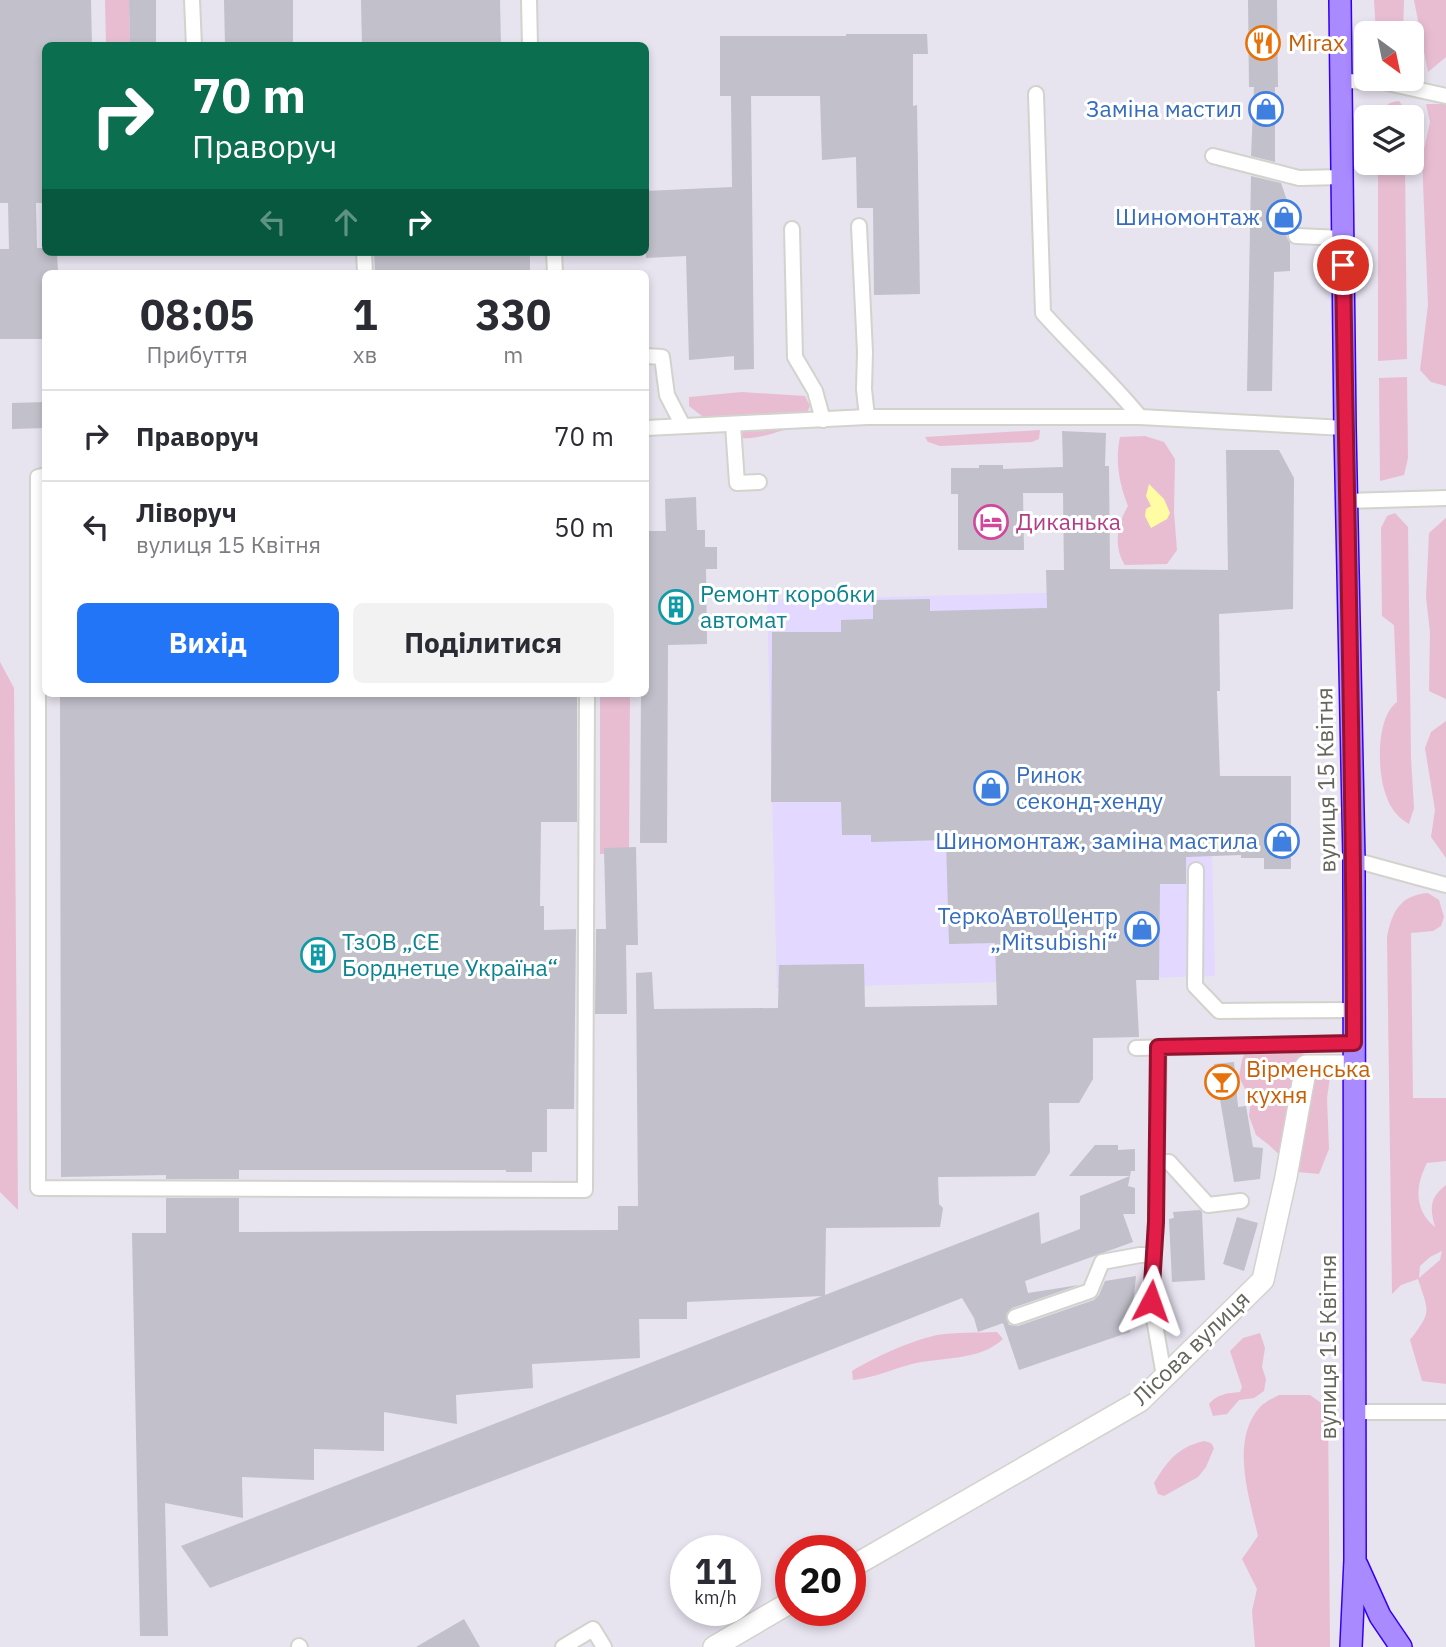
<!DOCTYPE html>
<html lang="uk">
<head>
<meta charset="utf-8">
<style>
	:root { --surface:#fff; --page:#f2f2f3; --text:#2b2b33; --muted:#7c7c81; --line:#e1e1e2; --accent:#2275f6 }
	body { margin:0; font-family:"IBM Plex Sans",sans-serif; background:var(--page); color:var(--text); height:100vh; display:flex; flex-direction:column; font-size:26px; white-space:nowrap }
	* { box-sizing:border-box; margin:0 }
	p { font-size:23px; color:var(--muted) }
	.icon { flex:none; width:38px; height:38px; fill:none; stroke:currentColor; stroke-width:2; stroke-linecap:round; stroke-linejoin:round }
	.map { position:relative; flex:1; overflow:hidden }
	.drawer { position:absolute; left:42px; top:270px; width:607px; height:427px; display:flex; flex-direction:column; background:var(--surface); border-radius:10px; box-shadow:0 4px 10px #0003 }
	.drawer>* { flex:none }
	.top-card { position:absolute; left:42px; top:42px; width:607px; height:214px; border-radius:10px; box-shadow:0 4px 10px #0003; background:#0b6e4f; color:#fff; overflow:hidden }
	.needle { width:46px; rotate:147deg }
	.controls { position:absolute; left:1354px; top:21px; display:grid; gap:14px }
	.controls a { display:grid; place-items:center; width:70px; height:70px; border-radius:10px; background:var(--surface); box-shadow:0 4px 10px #0003; font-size:35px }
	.speed { position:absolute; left:670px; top:1535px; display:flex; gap:14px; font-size:35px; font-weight:700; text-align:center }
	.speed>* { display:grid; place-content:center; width:91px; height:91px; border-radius:50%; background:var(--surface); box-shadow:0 4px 10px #0003; line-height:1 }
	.speed small { font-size:18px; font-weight:400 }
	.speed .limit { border:10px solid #d22; background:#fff; color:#111 }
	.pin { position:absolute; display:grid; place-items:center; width:60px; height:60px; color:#fff; margin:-30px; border:4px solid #fff; border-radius:50%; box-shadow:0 2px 7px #0007 }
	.me { position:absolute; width:77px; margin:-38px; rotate:4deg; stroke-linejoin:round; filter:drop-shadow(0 0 5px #0008) }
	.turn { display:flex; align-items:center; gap:24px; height:147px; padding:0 35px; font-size:32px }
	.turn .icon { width:91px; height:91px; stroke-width:2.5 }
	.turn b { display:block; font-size:49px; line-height:60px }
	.lanes { display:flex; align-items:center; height:66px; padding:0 35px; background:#0003; justify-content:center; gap:35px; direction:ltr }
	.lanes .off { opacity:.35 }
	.eta { display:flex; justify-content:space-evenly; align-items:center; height:119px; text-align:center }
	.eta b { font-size:42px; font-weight:700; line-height:49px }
	.action { display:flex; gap:14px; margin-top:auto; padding:14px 35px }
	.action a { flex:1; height:80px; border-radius:10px; background:var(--accent); color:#fff; font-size:28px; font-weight:700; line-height:80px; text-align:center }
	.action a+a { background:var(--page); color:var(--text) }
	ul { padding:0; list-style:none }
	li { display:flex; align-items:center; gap:21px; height:91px; padding:0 35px; border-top:2px solid var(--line) }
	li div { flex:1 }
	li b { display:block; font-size:26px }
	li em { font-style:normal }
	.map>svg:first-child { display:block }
	.commercial { fill:#e3d8ff }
	.green { fill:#e8bdd2; fill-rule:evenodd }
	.water { fill:#fffca3 }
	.building { fill:#c2c0ca }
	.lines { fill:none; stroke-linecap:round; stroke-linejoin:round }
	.lane-casing { stroke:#d2d3cc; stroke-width:18 }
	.street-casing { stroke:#d2d3cc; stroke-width:24 }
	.highway-casing { stroke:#3400f2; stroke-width:24 }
	.lane { stroke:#fff; stroke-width:14 }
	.street { stroke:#fff; stroke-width:21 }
	.highway { stroke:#aa8aff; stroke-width:21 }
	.route-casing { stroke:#92132f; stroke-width:18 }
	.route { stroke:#e11d48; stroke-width:12 }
	.labels { text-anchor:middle; stroke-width:6; stroke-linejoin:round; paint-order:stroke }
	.food-label { font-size:23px; fill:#c56008; stroke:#fff; text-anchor:start }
	.shop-label { font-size:23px; fill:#366cbe; stroke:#fff; text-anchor:end }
	.hotel-label { font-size:23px; fill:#b23c85; stroke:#fff; text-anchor:start }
	.culture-label { font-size:23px; fill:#0d838f; stroke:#fff; text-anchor:start }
	.street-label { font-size:23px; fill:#64655b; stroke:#fff }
</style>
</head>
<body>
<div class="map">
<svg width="1446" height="1647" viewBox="0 0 1446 1647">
	<rect width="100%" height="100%" fill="#e7e3ef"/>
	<polygon class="commercial" points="1205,589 1215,976 777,988 767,600"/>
	<g class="green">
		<polygon points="105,0 129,0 130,45 106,45"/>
		<polygon points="1374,0 1404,0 1403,33 1376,33"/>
		<polygon points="1414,0 1446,0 1446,57 1428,72"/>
		<path d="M1399,101L1405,109V117H1379C1382,107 1388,102 1399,101Z"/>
		<polygon points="1426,104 1446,104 1446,386 1431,382 1420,370 1428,305 1422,158 1430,122"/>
		<polygon points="1378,163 1405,163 1407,359 1378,361"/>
		<polygon points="1407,377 1408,458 1404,475 1380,481 1379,378"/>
		<path d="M742,392L805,396L810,406L802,424C786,429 758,440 742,438C725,435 702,416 689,406V397Z"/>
		<polygon points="1040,430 1039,439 1032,442 940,446 928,442 925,437"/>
		<path d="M1145,436L1164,442L1175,459L1174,512L1177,550L1167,564L1125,565C1113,546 1117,525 1128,506C1119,483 1115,461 1120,437Z"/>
		<path d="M1395,513L1408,527L1411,758L1414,808L1409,824C1398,818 1390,808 1386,795C1377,772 1376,717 1397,702L1394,625L1382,616L1381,528L1387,516Z"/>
		<polygon points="1446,518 1446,699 1429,691 1430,632 1426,597 1429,533"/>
		<polygon points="0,662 14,688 18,1210 0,1192"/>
		<polygon points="600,693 630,693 629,850 626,853 600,854"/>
		<polygon points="1446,721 1446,858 1431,837 1435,810 1425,748 1431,732"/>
		<path d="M1428,893L1439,900L1444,917L1441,926L1433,931L1411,933L1413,1098H1446V1161L1427,1163C1415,1186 1414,1210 1435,1227C1430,1209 1429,1198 1446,1185V1384L1422,1381L1410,1340C1432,1311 1429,1313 1418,1279L1401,1285L1392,1294L1387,937C1392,912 1400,895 1428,893ZM1442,1251L1440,1260L1419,1278L1420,1266L1430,1257Z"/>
		<polygon points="1248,1044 1300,1051 1330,1077 1327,1098 1329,1149 1319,1174 1298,1172 1269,1145 1256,1135 1249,1116 1251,1101 1239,1077 1242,1060"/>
		<path d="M997,1332L1003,1339C980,1361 941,1357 912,1364C893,1369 873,1378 853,1380L852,1371C875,1357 910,1341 937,1335C956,1332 978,1333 997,1332Z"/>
		<path d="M1260,1333L1265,1348L1262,1367L1266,1379L1264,1391L1254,1398L1239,1400L1227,1414L1213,1416L1209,1404C1217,1394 1228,1393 1240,1392L1242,1387L1230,1351L1243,1338Z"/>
		<path d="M1279,1395H1310L1328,1408L1330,1647H1255L1252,1611L1257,1589L1242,1559L1258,1536C1249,1497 1230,1440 1260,1407C1265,1402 1273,1398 1279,1395Z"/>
		<path d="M1204,1441L1211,1443L1214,1448L1206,1467L1198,1477L1164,1496L1158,1494L1154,1483C1167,1461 1178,1447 1204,1441Z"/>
	</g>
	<polygon class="water" points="1149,484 1164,499 1170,513 1167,519 1151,528 1145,516 1146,509 1151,506 1146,496"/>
	<g class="building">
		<polygon points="0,0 91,0 92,46 46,46 46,203 36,203 37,248 46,248 46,252 57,252 58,273 46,273 46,339 0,339 0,249 9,249 8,203 0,203"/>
		<polygon points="129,0 156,0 156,46 130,46"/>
		<polygon points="224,0 293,0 293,46 225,46"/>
		<polygon points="361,0 500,0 501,46 362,46"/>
		<polygon points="1248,0 1277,0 1278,87 1275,87 1275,162 1251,156 1254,87 1249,87"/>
		<polygon points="846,34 927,34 928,54 913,54 913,106 917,105 920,294 874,295 873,208 857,208 856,157 822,160 820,96 751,96 754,369 734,370 734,356 689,360 686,256 646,258 646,191 732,187 731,96 720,96 720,36 846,36"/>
		<polygon points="1251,176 1281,183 1290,209 1290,229 1286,236 1290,243 1290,271 1274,272 1272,391 1247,391"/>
		<polygon points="374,252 530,252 530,273 375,273"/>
		<polygon points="46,402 46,428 12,429 12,403"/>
		<polygon points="1062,431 1106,433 1105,466 1109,466 1110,569 1228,570 1226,450 1279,450 1294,478 1293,609 1219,614 1220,691 1217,691 1220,776 1291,776 1291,869 1264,869 1264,858 1241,858 1241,855 1186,857 1186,884 1160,884 1159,980 1136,980 1139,1037 1093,1038 1093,1079 1079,1103 1049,1103 1050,1152 1035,1176 938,1177 939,1204 943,1208 940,1227 826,1228 825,1295 1039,1212 1041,1244 1080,1229 1080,1196 1130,1176 1128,1186 1135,1188 1135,1214 1123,1214 1133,1242 1025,1281 1028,1293 1079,1285 1012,1308 1006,1316 1009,1325 1018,1326 1094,1300 1099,1295 1105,1281 1136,1276 1130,1332 1019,1370 1003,1323 978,1332 974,1318 962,1298 666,1415 210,1588 181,1546 822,1296 687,1302 687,1319 639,1319 640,1358 532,1364 533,1388 456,1395 457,1424 384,1412 384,1451 314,1449 314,1480 242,1477 243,1518 165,1503 168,1636 140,1636 132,1233 166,1233 166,1198 239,1198 239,1232 618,1230 618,1206 638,1206 636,973 652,972 654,1009 778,1008 779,965 864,964 865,1007 997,1005 995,943 949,944 946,840 871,842 871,835 842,835 841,802 771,802 772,632 841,632 841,620 873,619 873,600 930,599 930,611 1047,608 1046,570 1064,570 1063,493 1023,493 1024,550 958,550 958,494 951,494 951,468 979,468 979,465 1003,465 1003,469 1063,467"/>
		<polygon points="696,497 697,530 705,530 705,547 717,547 717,569 706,569 707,644 668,645 667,843 640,843 641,693 646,693 646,531 666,531 665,499"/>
		<polygon points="60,693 577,693 577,822 541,822 540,906 544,906 544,930 576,929 574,1109 547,1109 547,1152 532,1152 532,1172 506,1172 506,1170 239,1170 239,1179 166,1179 166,1175 61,1177"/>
		<polygon points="636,847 638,945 626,945 627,1014 595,1014 596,929 606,929 604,848"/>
		<polygon points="1234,1062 1238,1107 1246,1106 1253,1147 1263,1148 1260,1179 1234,1182 1214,1064"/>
		<polygon points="1095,1145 1118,1145 1118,1150 1135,1149 1135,1171 1131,1171 1130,1176 1069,1176"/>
		<polygon points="1200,1210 1202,1212 1205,1280 1172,1282 1169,1219 1174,1218 1173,1212"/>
		<polygon points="1237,1217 1258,1223 1244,1271 1223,1264"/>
		<polygon points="464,1619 480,1647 416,1647"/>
	</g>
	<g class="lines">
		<g class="lane-casing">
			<g id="lane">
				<polyline points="192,0 194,46"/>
				<polyline points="529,0 530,46"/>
				<polyline points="1341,81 1383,82 1446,96"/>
				<path d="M1036,94L1043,313C1075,349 1110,380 1140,417"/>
				<polyline points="1213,156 1299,178 1343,177"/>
				<polyline points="859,226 865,352 864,389 867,417"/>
				<polyline points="792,229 795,357 815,391 823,420"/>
				<polyline points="1296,236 1343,238"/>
				<polyline points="364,252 365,273"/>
				<polyline points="554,252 555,273"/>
				<polyline points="646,356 662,357 667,395 683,426"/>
				<polyline points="733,425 737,483 759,482"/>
				<polyline points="646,428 867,417 1140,417 1345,428"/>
				<polyline points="46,475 38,477 38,1188 585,1190 587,693"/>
				<polyline points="1346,501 1446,498"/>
				<polyline points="1354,860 1446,885"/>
				<polyline points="1196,870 1195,986 1219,1011 1354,1010"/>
				<polyline points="1159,1047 1156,1222 1151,1301 1164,1376"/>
				<polyline points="1136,1048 1354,1043"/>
				<polyline points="1157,1162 1169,1162 1208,1205 1241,1201"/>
				<polyline points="1015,1317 1090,1291 1102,1262 1140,1255 1154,1255"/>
				<polyline points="1355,1412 1446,1412"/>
				<polyline points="299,1646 300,1647"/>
				<polyline points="563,1647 593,1629 604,1647"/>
			</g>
		</g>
		<g class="street-casing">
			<g id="street">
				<polyline points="850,1568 1140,1401 1263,1280 1286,1177 1306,1066 1354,1066"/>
				<polyline points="714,1647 791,1602"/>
			</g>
		</g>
		<g class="highway-casing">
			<g id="highway">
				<polyline points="1340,0 1345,428 1354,860 1355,1560 1351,1647"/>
				<polyline points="1357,1565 1380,1616 1401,1647"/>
			</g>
		</g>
		<use href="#lane" class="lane"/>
		<use href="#street" class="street"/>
		<use href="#highway" class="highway"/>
	</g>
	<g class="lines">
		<g class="route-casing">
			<path id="route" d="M1151,1301L1156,1222L1158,1047L1354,1043C1354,784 1347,524 1343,265"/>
		</g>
		<use href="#route" class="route"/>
	</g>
	<defs>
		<g id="restaurant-ring" transform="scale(1.75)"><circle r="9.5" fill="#fff" stroke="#e8710a" stroke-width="1.5"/><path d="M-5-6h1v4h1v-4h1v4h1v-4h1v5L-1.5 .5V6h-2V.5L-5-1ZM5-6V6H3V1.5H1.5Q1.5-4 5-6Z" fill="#e8710a"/></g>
		<g id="shop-ring" transform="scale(1.75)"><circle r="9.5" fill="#fff" stroke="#3f7fe0" stroke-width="1.5"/><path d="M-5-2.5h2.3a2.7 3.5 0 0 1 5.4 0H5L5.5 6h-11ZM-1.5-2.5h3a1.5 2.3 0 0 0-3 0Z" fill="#3f7fe0"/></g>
		<g id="hotel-ring" transform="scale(1.75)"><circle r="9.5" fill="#fff" stroke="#d1479c" stroke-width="1.5"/><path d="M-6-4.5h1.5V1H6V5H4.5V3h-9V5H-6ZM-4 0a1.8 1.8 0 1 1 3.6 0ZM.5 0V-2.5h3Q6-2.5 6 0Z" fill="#d1479c"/></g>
		<g id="building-ring" transform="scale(1.75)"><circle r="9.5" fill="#fff" stroke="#0f9aa8" stroke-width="1.5"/><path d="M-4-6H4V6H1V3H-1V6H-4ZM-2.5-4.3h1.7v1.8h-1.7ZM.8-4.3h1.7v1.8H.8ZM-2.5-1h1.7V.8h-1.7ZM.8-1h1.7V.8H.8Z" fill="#0f9aa8"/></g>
		<g id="bar-ring" transform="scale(1.75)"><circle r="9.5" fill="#fff" stroke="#e8710a" stroke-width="1.5"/><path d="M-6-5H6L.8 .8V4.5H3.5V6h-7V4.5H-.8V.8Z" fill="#e8710a"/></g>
	</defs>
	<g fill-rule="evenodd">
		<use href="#restaurant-ring" x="1263" y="43"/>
		<use href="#shop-ring" x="1266" y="109"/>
		<use href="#shop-ring" x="1284" y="217"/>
		<use href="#hotel-ring" x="991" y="522"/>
		<use href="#building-ring" x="676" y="607"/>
		<use href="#shop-ring" x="991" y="788"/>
		<use href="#shop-ring" x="1282" y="841"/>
		<use href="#shop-ring" x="1142" y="929"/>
		<use href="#building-ring" x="318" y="955"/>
		<use href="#bar-ring" x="1222" y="1082"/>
	</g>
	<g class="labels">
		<g class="food-label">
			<text x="1288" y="51">Mirax</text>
			<text x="1246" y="1077">Вірменська<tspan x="1246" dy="26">кухня</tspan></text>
		</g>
		<g class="shop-label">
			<text x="1242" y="117">Заміна мастил</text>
			<text x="1260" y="225">Шиномонтаж</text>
			<text x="1016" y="783" text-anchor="start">Ринок<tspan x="1016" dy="26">секонд-хенду</tspan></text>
			<text x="1258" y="849">Шиномонтаж, заміна мастила</text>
			<text x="1118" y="924">ТеркоАвтоЦентр<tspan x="1118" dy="26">„Mitsubishi“</tspan></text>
		</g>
		<g class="hotel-label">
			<text x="1016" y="530">Диканька</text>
		</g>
		<g class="culture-label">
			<text x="700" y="602">Ремонт коробки<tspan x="700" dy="26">автомат</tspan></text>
			<text x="342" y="950">ТзОВ „СЕ<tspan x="342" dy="26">Борднетце Україна“</tspan></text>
		</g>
		<g class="street-label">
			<text transform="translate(1326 780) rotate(-91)" y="8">вулиця 15 Квітня</text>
			<text transform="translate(1328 1347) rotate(-90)" y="8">вулиця 15 Квітня</text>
			<text transform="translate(1191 1348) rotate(-44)" y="8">Лісова вулиця</text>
		</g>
	</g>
</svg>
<div class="controls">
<a><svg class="needle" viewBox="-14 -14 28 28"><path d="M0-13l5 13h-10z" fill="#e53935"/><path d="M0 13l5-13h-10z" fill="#7c7c81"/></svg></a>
<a><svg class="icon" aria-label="layers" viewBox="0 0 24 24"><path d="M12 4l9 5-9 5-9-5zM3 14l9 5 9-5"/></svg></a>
</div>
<div class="speed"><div>11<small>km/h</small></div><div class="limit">20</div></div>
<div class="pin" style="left:1343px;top:265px;background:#d93025"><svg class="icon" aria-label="arrive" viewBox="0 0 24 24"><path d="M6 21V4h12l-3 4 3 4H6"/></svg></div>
<svg class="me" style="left:1151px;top:1301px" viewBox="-20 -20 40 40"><path d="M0-17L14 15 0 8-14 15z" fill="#e11d48" stroke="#fff" stroke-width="4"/></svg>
<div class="top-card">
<div class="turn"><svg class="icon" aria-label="right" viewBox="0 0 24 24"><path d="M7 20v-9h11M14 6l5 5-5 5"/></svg><div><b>70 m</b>Праворуч</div></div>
<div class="lanes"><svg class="icon off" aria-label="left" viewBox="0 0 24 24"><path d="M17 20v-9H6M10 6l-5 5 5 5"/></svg><svg class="icon off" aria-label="ahead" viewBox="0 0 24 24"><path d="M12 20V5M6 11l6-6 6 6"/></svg><svg class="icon" aria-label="right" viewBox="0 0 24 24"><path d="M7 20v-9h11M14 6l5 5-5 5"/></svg></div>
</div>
<section class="drawer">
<div class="eta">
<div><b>08:05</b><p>Прибуття</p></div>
<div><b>1</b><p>хв</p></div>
<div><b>330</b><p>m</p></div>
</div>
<ul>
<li><svg class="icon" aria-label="right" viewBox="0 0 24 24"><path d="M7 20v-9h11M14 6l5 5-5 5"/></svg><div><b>Праворуч</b></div><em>70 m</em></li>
<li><svg class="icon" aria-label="left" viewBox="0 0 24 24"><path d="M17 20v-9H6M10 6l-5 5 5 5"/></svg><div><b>Ліворуч</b><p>вулиця 15 Квітня</p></div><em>50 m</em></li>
</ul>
<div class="action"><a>Вихід</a><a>Поділитися</a></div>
</section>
</div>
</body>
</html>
